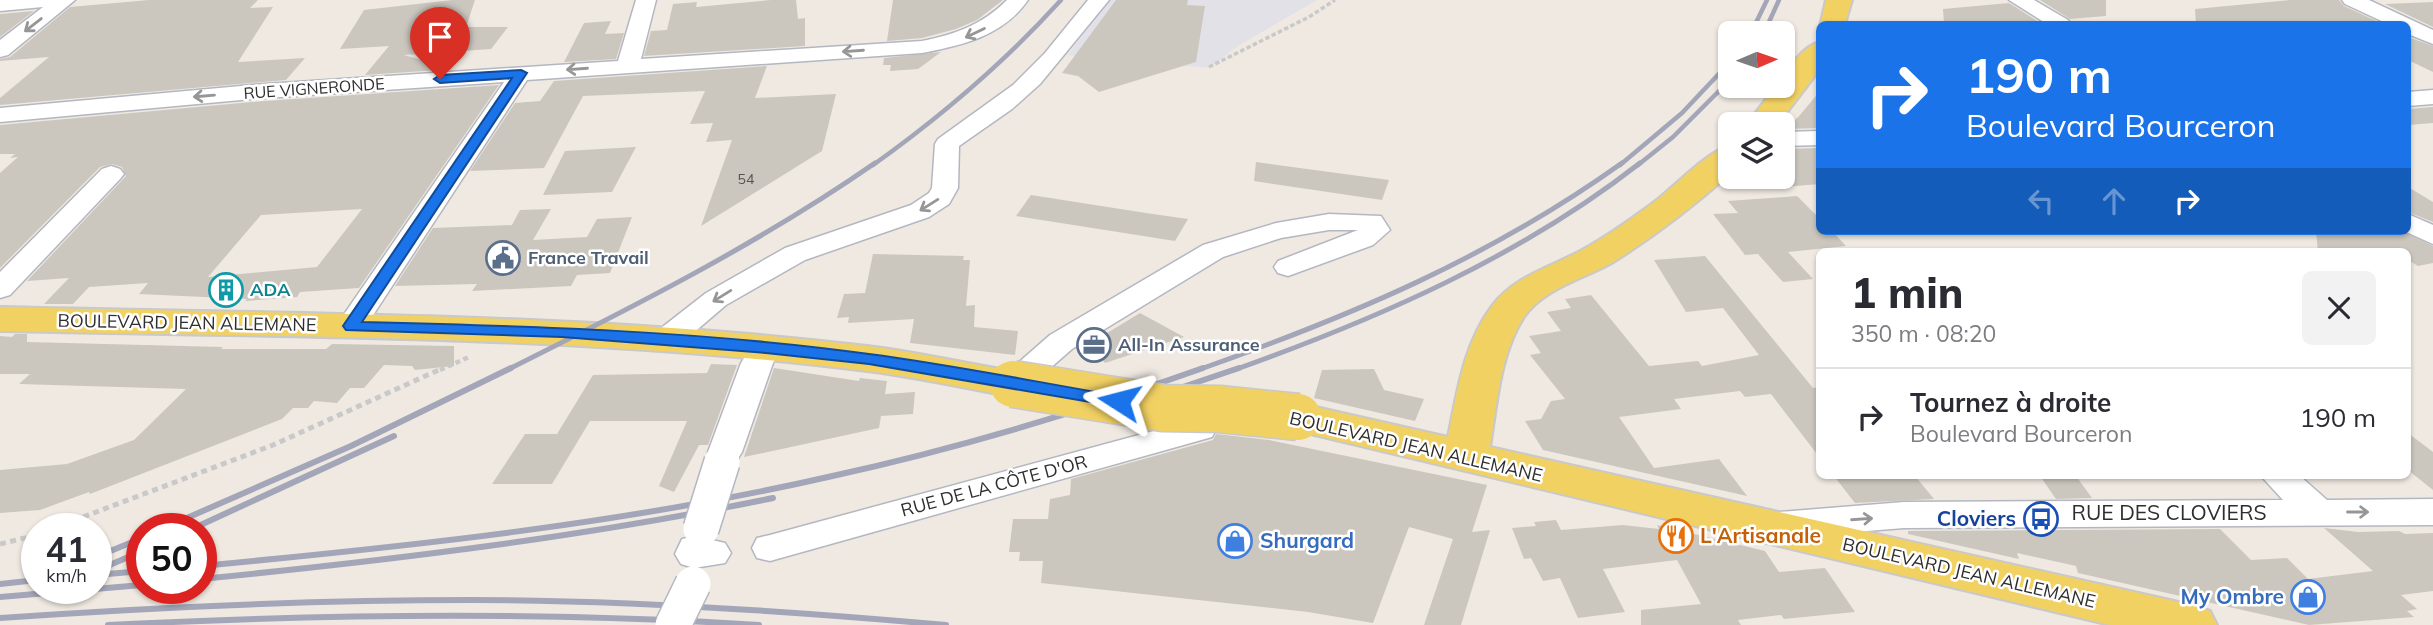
<!DOCTYPE html>
<html lang="fr">
<head>
<meta charset="utf-8">
<style>
	:root { --surface:#fff; --page:#f2f2f3; --text:#2b2b33; --muted:#7c7c81; --line:#e1e1e2 }
	body { margin:0; font-family:Mulish,sans-serif; background:var(--page); color:var(--text); height:100vh; display:flex; flex-direction:column; font-size:26px; white-space:nowrap }
	* { box-sizing:border-box; margin:0 }
	p { font-size:23px; color:var(--muted) }
	.icon { flex:none; width:38px; height:38px; fill:none; stroke:currentColor; stroke-width:2; stroke-linecap:round; stroke-linejoin:round }
	.map { position:relative; flex:1; overflow:hidden }
	.side { position:absolute; left:1816px; top:248px; width:595px; height:231px; display:flex; flex-direction:column; background:var(--surface); border-radius:10px; box-shadow:0 2px 5px #0004 }
	.side>* { flex:none }
	.guide { position:absolute; left:1816px; top:21px; width:595px; height:214px; border-radius:10px; box-shadow:0 2px 5px #0004; background:#1a73e8; color:#fff; overflow:hidden }
	.needle { width:46px; rotate:88deg }
	.tools { position:absolute; left:1718px; top:21px; display:grid; gap:14px }
	.tools a { display:grid; place-items:center; width:77px; height:77px; border-radius:10px; background:var(--surface); box-shadow:0 2px 5px #0004; font-size:35px }
	.speed { position:absolute; left:21px; top:513px; display:flex; gap:14px; font-size:35px; font-weight:700; text-align:center }
	.speed>* { display:grid; place-content:center; width:91px; height:91px; border-radius:50%; background:var(--surface); box-shadow:0 2px 5px #0004; line-height:1 }
	.speed small { font-size:18px; font-weight:400 }
	.speed .limit { border:10px solid #d22; background:#fff; color:#111 }
	.pin { position:absolute; display:grid; place-items:center; width:60px; height:60px; color:#fff; margin:-72px -30px; border-radius:50% 50% 50% 0; rotate:-45deg; box-shadow:0 0 7px #0007 }
	.pin .icon { rotate:45deg }
	.me { position:absolute; width:77px; margin:-38px; rotate:279deg; stroke-linejoin:round; filter:drop-shadow(0 0 5px #0008) }
	.turn { display:flex; align-items:center; gap:24px; height:147px; padding:0 35px; font-size:32px }
	.turn .icon { width:91px; height:91px; stroke-width:2.5 }
	.turn b { display:block; font-size:49px; line-height:60px }
	.lanes { display:flex; align-items:center; height:66px; padding:0 35px; background:#0003; justify-content:center; gap:35px; direction:ltr }
	.lanes .off { opacity:.35 }
	.round { display:grid; place-items:center; flex:none; width:74px; height:74px; border-radius:10px; background:var(--page) }
	.summary { display:flex; align-items:center; justify-content:space-between; height:119px; padding:0 35px }
	h1 { font-size:42px; font-weight:800; line-height:52px }
	ul { padding:0; list-style:none }
	li { display:flex; align-items:center; gap:21px; height:98px; padding:0 35px; border-top:2px solid var(--line) }
	li div { flex:1 }
	li b { display:block; font-size:26px }
	li em { font-style:normal }
	.map>svg:first-child { display:block }
	.industrial { fill:#e3e1e8 }
	.building { fill:#cbc7bf; fill-rule:evenodd }
	.lines { fill:none; stroke-linecap:round; stroke-linejoin:round }
	.minor-casing { stroke:#b4b7c1; stroke-width:3 }
	.major-casing { stroke:#c9c9c9; stroke-width:4 }
	.path-far2 { stroke:#c9c9c9; stroke-width:3.5; stroke-dasharray:4.5 2.5; stroke-linecap:butt }
	.path-far1 { stroke:#c9c9c9; stroke-width:4.5; stroke-dasharray:5 3.5; stroke-linecap:butt }
	.path { stroke:#c9c9c9; stroke-width:5; stroke-dasharray:6 4.5; stroke-linecap:butt }
	.minor { fill:#fff; fill-rule:evenodd }
	.major { fill:#f2d163; fill-rule:evenodd }
	.rail-far2 { stroke:#a3a6b8; stroke-width:4.5 }
	.rail-far1 { stroke:#a3a6b8; stroke-width:5 }
	.rail { stroke:#a3a6b8; stroke-width:6 }
	.minor-bridge-casing { stroke:#b4b7c1; stroke-width:38; stroke-linecap:butt }
	.major-bridge-casing { stroke:#c9c9c9; stroke-width:49; stroke-linecap:butt }
	.minor-bridge { stroke:#fff; stroke-width:35 }
	.major-bridge { stroke:#f2d163; stroke-width:46 }
	.oneway { stroke:#969696 }
	.route { fill:#1a73e8; stroke:#114b97; stroke-width:2 }
	.labels { text-anchor:middle; stroke-width:5; stroke-linejoin:round; paint-order:stroke }
	.number-label { font-size:14px; fill:#555452 }
	.far-street-label { font-size:16px; fill:#2e2e2e; stroke:#fff }
	.service-label { font-size:18px; font-weight:bold; fill:#4e5e75; stroke:#fff; text-anchor:start }
	.culture-label { font-size:18px; font-weight:bold; fill:#0d838f; stroke:#fff; text-anchor:start }
	.street-label { font-size:18px; fill:#2e2e2e; stroke:#fff }
	.near-street-label { font-size:21px; fill:#2e2e2e; stroke:#fff }
	.near-transit-label { font-size:21px; font-weight:bold; fill:#164399; stroke:#fff; text-anchor:end }
	.near-food-label { font-size:21px; font-weight:bold; fill:#c56008; stroke:#fff; text-anchor:start }
	.near-shop-label { font-size:21px; font-weight:bold; fill:#366cbe; stroke:#fff; text-anchor:start }
</style>
</head>
<body>
<div class="map">
<svg width="2433" height="625" viewBox="0 0 2433 625">
	<rect width="100%" height="100%" fill="#efe9e1"/>
	<polygon class="industrial" points="1107,0 1317,0 1238,46 1209,68 1068,55"/>
	<g class="building">
		<polygon points="149,0 258,0 250,8 273,7 238,62 305,58 286,80 0,105 0,98 49,57 0,61 0,59 10,57 70,7"/>
		<polygon points="452,0 475,0 466,27 508,27 491,49 404,55 453,69 365,75 389,46 340,49 364,10"/>
		<polygon points="771,0 796,0 798,19 805,18 805,46 644,56 651,31 667,30 673,4 697,2 696,7"/>
		<polygon points="893,0 1003,0 977,20 956,29 922,38 887,41"/>
		<polygon points="1116,0 1188,0 1187,5 1205,6 1196,62 1099,92 1078,76 1062,73"/>
		<polygon points="2040,0 2106,0 2106,16 2070,19"/>
		<polygon points="2290,0 2339,0 2344,6 2383,24 2196,24 2195,9"/>
		<polygon points="2433,2 2433,27 2385,4"/>
		<polygon points="2009,3 2039,22 1944,24 1943,9"/>
		<polygon points="34,11 0,37 0,14"/>
		<polygon points="611,21 605,34 624,33 616,59 564,62 584,23"/>
		<polygon points="2408,37 2433,46 2433,72 2408,60"/>
		<polygon points="941,52 918,69 890,71 891,65 883,65 884,58"/>
		<polygon points="767,66 755,98 836,94 822,151 701,226 732,140 706,142 713,123 690,124 705,91 583,96 544,168 470,171 515,103 540,101 554,81"/>
		<path d="M499,85L359,288L300,292L297,297L245,301L247,299L139,294L148,283L89,287L73,304H44L69,278L27,281L126,176L122,167L112,164L100,167L0,268V173L18,157L10,158L15,154H0V125L252,102ZM362,209L317,267L208,277L261,215Z"/>
		<polygon points="1820,91 1820,128 1786,129 1800,115"/>
		<polygon points="2433,107 2433,123 2408,125 2408,109"/>
		<polygon points="636,147 612,192 543,195 565,151"/>
		<polygon points="1820,148 1820,184 1783,187 1783,149"/>
		<polygon points="1256,162 1389,180 1382,200 1254,181"/>
		<polygon points="2408,187 2433,202 2433,222 2408,212"/>
		<polygon points="1031,195 1146,213 1188,219 1175,241 1016,216"/>
		<polygon points="1797,196 1820,219 1820,231 1832,231 1846,246 1788,252 1813,279 1783,282 1758,254 1745,255 1713,214 1738,213 1728,201"/>
		<polygon points="551,209 533,240 587,237 597,219 632,217 610,273 577,275 571,286 472,291 477,284 395,286 433,228 512,225 520,210"/>
		<polygon points="2316,231 2402,231 2433,246 2433,263 2418,266 2408,260 2408,252 2318,252"/>
		<polygon points="873,254 964,256 963,260 970,260 966,306 975,305 974,327 1018,331 1015,355 910,343 914,319 848,323 849,317 837,318 844,294 865,293"/>
		<polygon points="1705,256 1813,388 1820,387 1820,458 1771,394 1745,397 1740,391 1674,399 1681,409 1619,417 1654,468 1719,459 1747,496 1543,450 1525,421 1541,419 1551,401 1565,399 1530,355 1541,353 1529,336 1561,331 1547,312 1571,308 1565,299 1591,295 1649,366 1698,361 1702,366 1759,355 1723,308 1686,312 1654,260"/>
		<polygon points="1140,313 1184,337 1105,363 1089,344"/>
		<polygon points="15,334 27,334 27,342 223,347 221,349 326,349 332,344 454,346 454,366 415,370 412,366 384,365 364,388 350,388 337,403 314,401 308,408 293,408 282,419 90,494 89,492 40,510 0,513 0,470 67,464 134,440 186,389 19,384 30,374 0,374 0,336 12,337"/>
		<polygon points="711,364 737,365 708,445 699,445 674,492 659,486 687,421 590,421 552,484 492,484 525,434 557,434 593,375 707,373"/>
		<polygon points="774,368 859,381 860,378 887,381 885,394 915,392 913,414 881,416 879,428 744,457"/>
		<polygon points="1374,369 1384,390 1424,399 1415,421 1314,398 1322,370"/>
		<polygon points="2408,433 2433,452 2433,490 2408,470"/>
		<polygon points="1216,434 1269,440 1487,485 1472,532 1490,530 1461,625 1424,625 1453,539 1409,527 1373,623 1308,612 1041,583 1043,561 1019,561 1020,552 1009,552 1013,519 1048,519 1050,499 1070,495 1071,479 1213,440"/>
		<polygon points="1834,476 1915,476 1934,499 1855,503"/>
		<polygon points="2040,476 2076,476 2092,498 2056,499"/>
		<polygon points="1556,520 1561,530 1623,525 1659,529 1657,525 1765,551 1779,572 1825,568 1855,612 1784,619 1781,615 1738,620 1741,625 1641,625 1641,610 1701,604 1677,560 1603,569 1625,612 1578,618 1560,578 1543,581 1531,558 1524,559 1512,528 1536,526 1534,522"/>
		<polygon points="2324,528 2358,532 2399,531 2405,534 2433,533 2433,591 2401,595 2417,609 2407,611 2414,617 2309,625 2078,573 2076,566 2017,553 2019,559 1908,534 1908,531 2220,529 2251,560 2287,558 2308,579 2373,571"/>
	</g>
	<g class="lines">
		<g class="minor-casing">
			<g id="minor">
				<polygon points="0,0 75,0 8,55 0,57 0,40 43,7 0,11"/>
				<path d="M636,0H656L641,59L922,41C956,34 982,25 1007,0H1028C1003,36 963,45 922,53L527,80L362,332L351,335L340,332L336,326L504,82L252,99L0,122V108L252,85L618,61Z"/>
				<polygon points="1088,0 1109,0 1040,84 1012,109 959,146 958,188 949,204 929,217 805,260 726,305 678,346 667,348 656,346 652,339 656,332 706,293 785,248 911,205 929,193 932,188 935,144 938,139 1013,85 1045,53"/>
				<polygon points="2009,0 2034,0 2068,20 2071,24 2047,24"/>
				<polygon points="2342,0 2369,0 2433,30 2433,44 2408,34 2408,24 2388,24 2345,4"/>
				<polygon points="2433,90 2433,104 2408,106 2408,92"/>
				<polygon points="1820,131 1820,145 1783,146 1783,132"/>
				<polygon points="111,166 120,169 124,174 120,179 10,295 0,298 0,272 102,169"/>
				<polygon points="1329,214 1381,216 1390,230 1373,245 1288,276 1278,273 1274,267 1278,261 1358,230 1329,230 1281,238 1223,257 1072,349 1024,391 1013,394 1002,391 997,384 1002,377 1050,335 1203,245 1276,223"/>
				<polygon points="2408,214 2433,225 2433,244 2404,231 2408,231"/>
				<polygon points="766,339 777,341 781,348 773,363 742,452 737,460 725,463 713,460 708,452 741,363 755,341"/>
				<path d="M1198,398L1210,402C1217,412 1219,426 1212,437L770,561L757,558L752,548L757,538L770,535L1183,423L1182,409L1186,402Z"/>
				<polygon points="2261,476 2300,476 2327,500 2433,499 2433,525 1904,528 1780,538 1767,534 1762,525 1767,516 1780,512 1904,502 2283,500"/>
				<polygon points="695,536 725,543 731,553 725,563 694,568 681,564 675,554 682,539"/>
			</g>
		</g>
		<g class="major-casing">
			<g id="major">
				<polygon points="1826,0 1852,0 1845,24 1820,26"/>
				<path d="M1820,42V69L1778,124H1747L1776,86H1783C1783,70 1805,45 1820,42Z"/>
				<path d="M1731,145V173C1695,205 1656,235 1615,261C1587,278 1543,288 1524,317C1500,354 1497,404 1490,447L2192,605L2210,611L2217,625H2110L1298,431L1283,427L1277,417L1283,407L1298,403L1448,437C1457,392 1464,343 1492,306C1514,276 1551,267 1582,250C1609,235 1634,217 1658,199C1678,183 1708,151 1731,145Z"/>
				<path d="M0,307C289,314 579,312 867,346C916,352 964,363 1013,371L1028,375L1034,384L1028,393L1013,397C965,388 916,377 867,371C580,335 289,337 0,331Z"/>
			</g>
		</g>
		<polyline class="path-far2" points="1209,67 1309,17 1335,0"/>
		<polyline class="path-far1" points="440,370 471,356"/>
		<g class="path">
			<polyline points="54,528 273,445 443,368"/>
			<polyline points="0,544 37,535"/>
		</g>
		<use href="#minor" class="minor"/>
		<use href="#major" class="major"/>
		<g class="rail-far2">
			<polyline points="1751,33 1767,0"/>
			<polyline points="1764,33 1779,0"/>
			<path d="M873,165C943,115 1003,64 1061,0"/>
			<polyline points="1620,165 1682,113 1731,61"/>
			<polyline points="1638,165 1673,137 1731,79"/>
		</g>
		<g class="rail-far1">
			<path d="M507,370C633,307 760,243 875,163"/>
			<path d="M1198,370C1351,316 1489,258 1622,163"/>
			<path d="M1234,370C1377,319 1520,257 1640,163"/>
		</g>
		<g class="rail">
			<polyline points="1115,410 1239,368"/>
			<polyline points="164,528 351,446 511,368"/>
			<polyline points="194,528 394,436"/>
			<polyline points="96,557 142,538"/>
			<path d="M201,566C411,546 622,524 828,477C956,449 1080,412 1203,368"/>
			<polyline points="96,571 142,551"/>
			<polyline points="96,575 142,571"/>
			<path d="M201,579C393,560 584,537 773,498"/>
			<polyline points="0,584 37,580"/>
			<polyline points="0,597 142,585"/>
			<path d="M0,618C157,607 313,600 471,600C629,600 788,611 946,625"/>
			<path d="M108,625C325,614 542,611 759,625"/>
		</g>
		<g class="minor-bridge-casing">
			<g id="minor-bridge">
				<polyline points="701,529 722,462"/>
				<polyline points="673,625 693,584"/>
			</g>
		</g>
		<g class="major-bridge-casing">
			<polyline id="major-bridge" points="1013,384 1163,408 1219,409 1298,417"/>
		</g>
		<use href="#minor-bridge" class="minor-bridge"/>
		<use href="#major-bridge" class="major-bridge"/>
	</g>
	<defs><path id="oneway-shaft" d="M-6 0H5M1.5-3L5.5 0L1.5 3" fill="none" stroke-width="1.6" stroke-linecap="round" stroke-linejoin="round" transform="scale(1.75)"/></defs>
	<g class="oneway">
		<use href="#oneway-shaft" transform="translate(33 25) rotate(142)"/>
		<use href="#oneway-shaft" transform="translate(975 33) rotate(154)"/>
		<use href="#oneway-shaft" transform="translate(853 51) rotate(176)"/>
		<use href="#oneway-shaft" transform="translate(577 69) rotate(176)"/>
		<use href="#oneway-shaft" transform="translate(204 96) rotate(175)"/>
		<use href="#oneway-shaft" transform="translate(929 205) rotate(148)"/>
		<use href="#oneway-shaft" transform="translate(722 296) rotate(148)"/>
		<use href="#oneway-shaft" transform="translate(2358 512)"/>
		<use href="#oneway-shaft" transform="translate(1862 519) rotate(-4)"/>
	</g>
	<path class="route" d="M521,70L527,73L362,322C531,326 701,331 869,354C953,365 1036,382 1119,396L1128,401L1119,407L869,364L766,353L562,337L346,330L343,326L512,78L440,83L434,79L440,75Z"/>
	<defs>
		<g id="civic-ring" transform="scale(1.75)"><circle r="9.5" fill="#fff" stroke="#5c6f8a" stroke-width="1.5"/><path d="M-.6-6.5H3V-4.5H.6V-3L4-1V1h2V6H-6V1h2V-1L-.6-3ZM-1.2 2.5V6h2.4V2.5Z" fill="#5c6f8a"/></g>
		<g id="building-ring" transform="scale(1.75)"><circle r="9.5" fill="#fff" stroke="#0f9aa8" stroke-width="1.5"/><path d="M-4-6H4V6H1V3H-1V6H-4ZM-2.5-4.3h1.7v1.8h-1.7ZM.8-4.3h1.7v1.8H.8ZM-2.5-1h1.7V.8h-1.7ZM.8-1h1.7V.8H.8Z" fill="#0f9aa8"/></g>
		<g id="office-ring" transform="scale(1.75)"><circle r="9.5" fill="#fff" stroke="#5c6f8a" stroke-width="1.5"/><path d="M-6-3h4V-5.5h4V-3h4V5H-6ZM-1-4.5V-3h2v-1.5ZM-6 0V1H6V0Z" fill="#5c6f8a"/></g>
		<g id="bus-ring" transform="scale(1.75)"><circle r="9.5" fill="#fff" stroke="#1a4fb4" stroke-width="1.5"/><path d="M-5-6H5V4H4V6H2V4H-2V6H-4V4H-5ZM-3.5-4V0h7V-4ZM-3.5 1.2v1.5H-2V1.2ZM2 1.2v1.5H3.5V1.2Z" fill="#1a4fb4"/></g>
		<g id="restaurant-ring" transform="scale(1.75)"><circle r="9.5" fill="#fff" stroke="#e8710a" stroke-width="1.5"/><path d="M-5-6h1v4h1v-4h1v4h1v-4h1v5L-1.5 .5V6h-2V.5L-5-1ZM5-6V6H3V1.5H1.5Q1.5-4 5-6Z" fill="#e8710a"/></g>
		<g id="shop-ring" transform="scale(1.75)"><circle r="9.5" fill="#fff" stroke="#3f7fe0" stroke-width="1.5"/><path d="M-5-2.5h2.3a2.7 3.5 0 0 1 5.4 0H5L5.5 6h-11ZM-1.5-2.5h3a1.5 2.3 0 0 0-3 0Z" fill="#3f7fe0"/></g>
	</defs>
	<g fill-rule="evenodd">
		<use href="#civic-ring" x="503" y="258"/>
		<use href="#building-ring" x="226" y="290"/>
		<use href="#office-ring" x="1094" y="345"/>
		<use href="#bus-ring" x="2041" y="519"/>
		<use href="#restaurant-ring" x="1676" y="536"/>
		<use href="#shop-ring" x="1235" y="541"/>
		<use href="#shop-ring" x="2308" y="597"/>
	</g>
	<g class="labels">
		<g class="number-label">
			<text x="746" y="184">54</text>
		</g>
		<g class="far-street-label">
			<text transform="translate(314 88) rotate(-4)" y="6">RUE VIGNERONDE</text>
		</g>
		<g class="service-label">
			<text x="528" y="264">France Travail</text>
			<text x="1118" y="351">All-In Assurance</text>
		</g>
		<g class="culture-label">
			<text x="250" y="296">ADA</text>
		</g>
		<g class="street-label">
			<text transform="translate(187 323) rotate(1)" y="6">BOULEVARD JEAN ALLEMANE</text>
			<text transform="translate(1416 447) rotate(13)" y="6">BOULEVARD JEAN ALLEMANE</text>
			<text transform="translate(994 486) rotate(-15)" y="6">RUE DE LA CÔTE D'OR</text>
			<text transform="translate(1969 573) rotate(13)" y="6">BOULEVARD JEAN ALLEMANE</text>
		</g>
		<g class="near-street-label">
			<text x="2169" y="520">RUE DES CLOVIERS</text>
		</g>
		<g class="near-transit-label">
			<text x="2016" y="526">Cloviers</text>
		</g>
		<g class="near-food-label">
			<text x="1700" y="543">L'Artisanale</text>
		</g>
		<g class="near-shop-label">
			<text x="1260" y="548">Shurgard</text>
			<text x="2284" y="604" text-anchor="end">My Ombre</text>
		</g>
	</g>
</svg>
<div class="tools">
<a><svg class="needle" viewBox="-14 -14 28 28"><path d="M0-13l5 13h-10z" fill="#e53935"/><path d="M0 13l5-13h-10z" fill="#7c7c81"/></svg></a>
<a><svg class="icon" aria-label="layers" viewBox="0 0 24 24"><path d="M12 4l9 5-9 5-9-5zM3 14l9 5 9-5"/></svg></a>
</div>
<div class="speed"><div>41<small>km/h</small></div><div class="limit">50</div></div>
<div class="pin" style="left:440px;top:79px;background:#d93025"><svg class="icon" aria-label="arrive" viewBox="0 0 24 24"><path d="M6 21V4h12l-3 4 3 4H6"/></svg></div>
<svg class="me" style="left:1119px;top:401px" viewBox="-20 -20 40 40"><path d="M0-17L14 15 0 8-14 15z" fill="#1a73e8" stroke="#fff" stroke-width="4"/></svg>
<div class="guide">
<div class="turn"><svg class="icon" aria-label="right" viewBox="0 0 24 24"><path d="M7 20v-9h11M14 6l5 5-5 5"/></svg><div><b>190 m</b>Boulevard Bourceron</div></div>
<div class="lanes"><svg class="icon off" aria-label="left" viewBox="0 0 24 24"><path d="M17 20v-9H6M10 6l-5 5 5 5"/></svg><svg class="icon off" aria-label="ahead" viewBox="0 0 24 24"><path d="M12 20V5M6 11l6-6 6 6"/></svg><svg class="icon" aria-label="right" viewBox="0 0 24 24"><path d="M7 20v-9h11M14 6l5 5-5 5"/></svg></div>
</div>
<section class="side">
<div class="summary"><div><h1>1 min</h1><p>350 m · 08:20</p></div><a class="round"><svg class="icon" aria-label="close" viewBox="0 0 24 24"><path d="M6 6l12 12M18 6L6 18"/></svg></a></div>
<ul>
<li><svg class="icon" aria-label="right" viewBox="0 0 24 24"><path d="M7 20v-9h11M14 6l5 5-5 5"/></svg><div><b>Tournez à droite</b><p>Boulevard Bourceron</p></div><em>190 m</em></li>
</ul>
</section>
</div>
</body>
</html>
